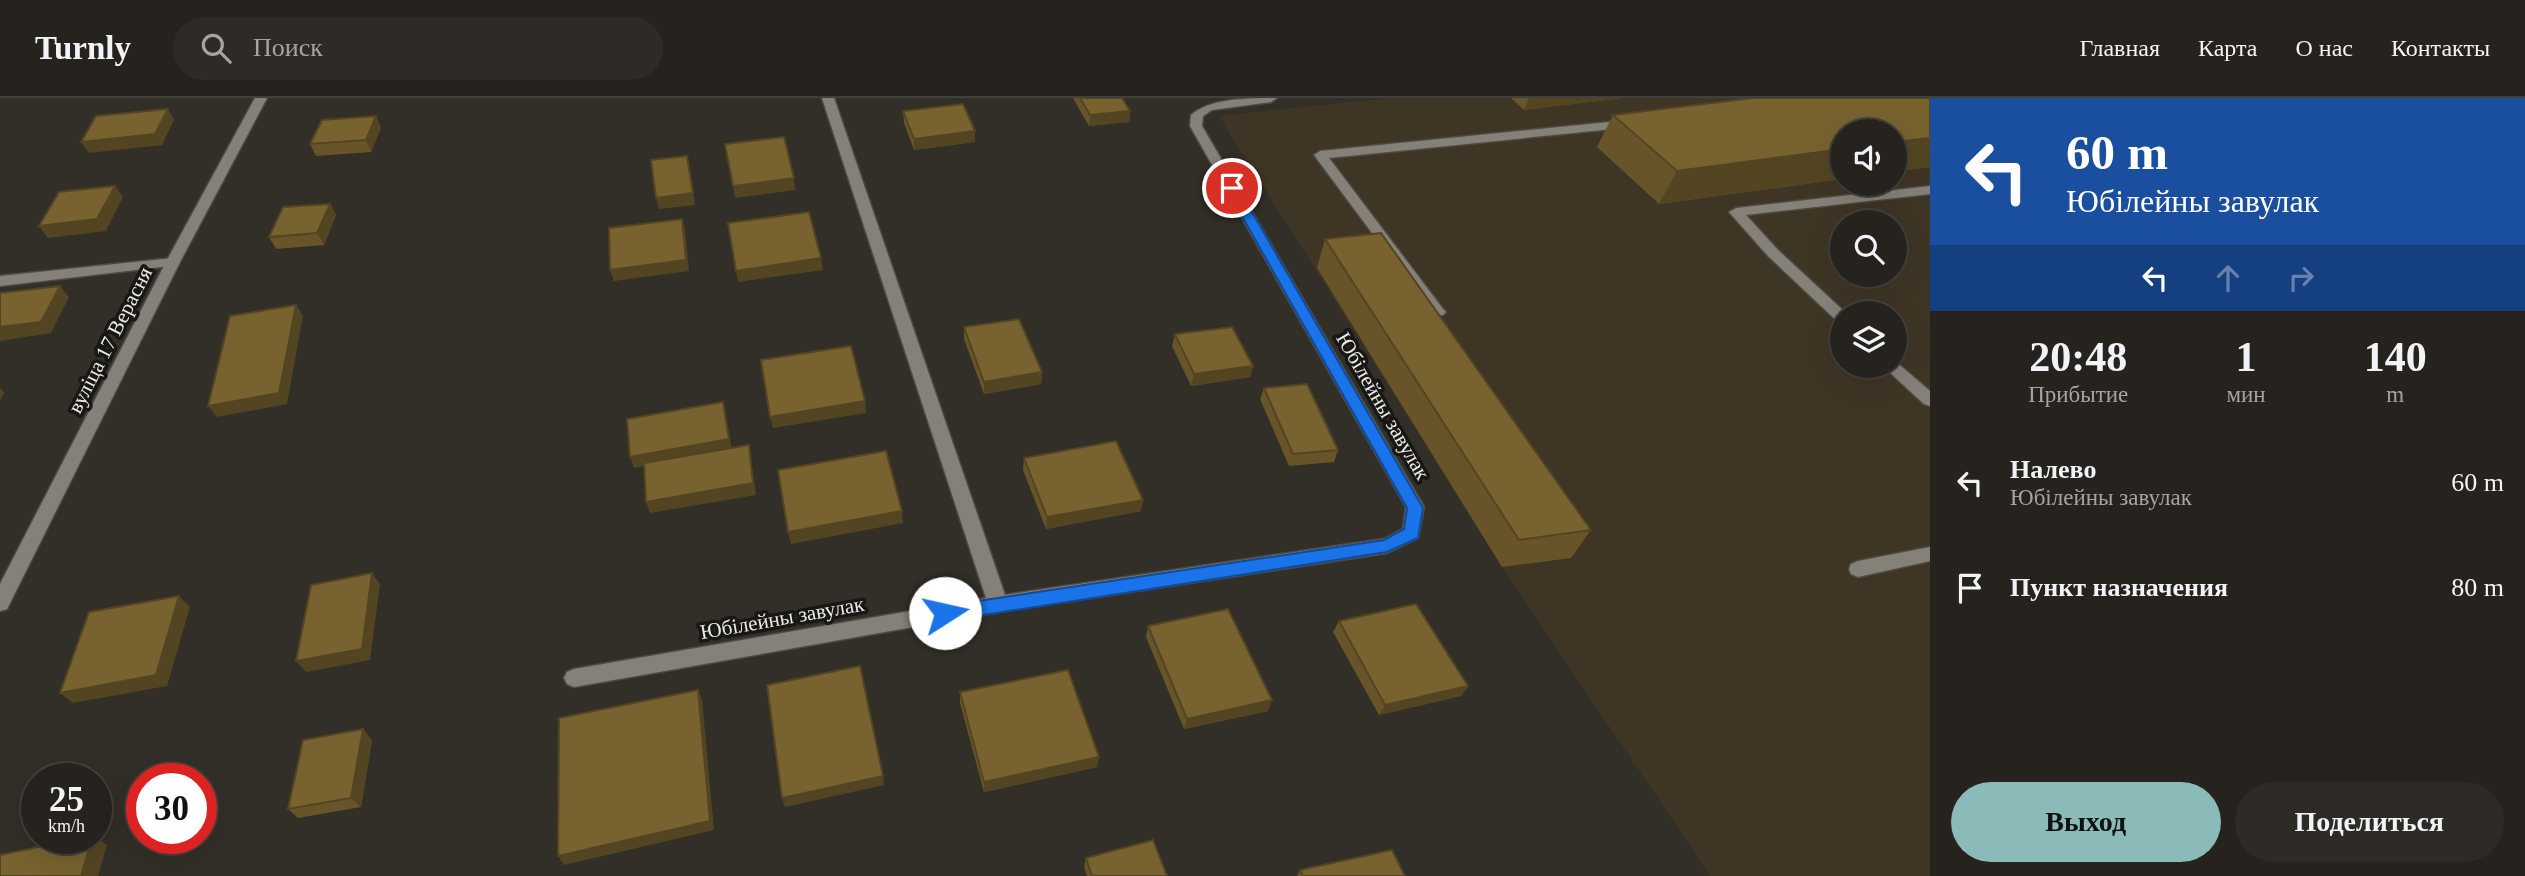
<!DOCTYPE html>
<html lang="ru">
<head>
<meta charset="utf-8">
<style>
	:root { --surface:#26231e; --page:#2e2b27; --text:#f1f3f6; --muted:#a4a4a4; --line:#42403c; --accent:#8bbbb9 }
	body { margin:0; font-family:"Times New Roman",serif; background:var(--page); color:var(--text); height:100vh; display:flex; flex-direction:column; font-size:26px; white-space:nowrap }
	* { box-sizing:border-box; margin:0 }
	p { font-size:23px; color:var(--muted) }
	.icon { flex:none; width:38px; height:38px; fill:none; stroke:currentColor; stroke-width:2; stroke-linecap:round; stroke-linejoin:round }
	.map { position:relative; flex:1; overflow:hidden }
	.details { display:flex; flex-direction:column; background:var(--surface); width:595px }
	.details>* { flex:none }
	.banner { background:#1a4fa0; color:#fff; overflow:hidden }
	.controls { position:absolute; left:1830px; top:21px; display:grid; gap:14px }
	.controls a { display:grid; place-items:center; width:77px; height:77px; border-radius:50%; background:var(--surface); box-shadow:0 7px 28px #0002,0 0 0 2px var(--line); font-size:35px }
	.speed { position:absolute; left:21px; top:665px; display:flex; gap:14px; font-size:35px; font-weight:700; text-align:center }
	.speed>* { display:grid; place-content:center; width:91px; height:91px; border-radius:50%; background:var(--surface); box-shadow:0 7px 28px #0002,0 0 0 2px var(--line); line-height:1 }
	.speed small { font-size:18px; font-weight:400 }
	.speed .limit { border:10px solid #d22; background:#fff; color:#111 }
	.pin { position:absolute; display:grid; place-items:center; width:60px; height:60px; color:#fff; margin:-30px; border:4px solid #fff; border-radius:50%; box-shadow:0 2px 7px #0007 }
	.me { position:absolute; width:77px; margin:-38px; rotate:80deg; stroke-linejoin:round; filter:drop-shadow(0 0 5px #0008) }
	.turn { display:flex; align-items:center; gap:24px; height:147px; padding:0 21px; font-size:32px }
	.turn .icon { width:91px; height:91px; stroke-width:2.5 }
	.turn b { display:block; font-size:49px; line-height:60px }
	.lanes { display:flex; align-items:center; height:66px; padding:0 21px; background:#0003; justify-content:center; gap:35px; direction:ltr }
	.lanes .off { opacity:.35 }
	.eta { display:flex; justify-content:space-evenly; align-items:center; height:119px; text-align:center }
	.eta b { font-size:42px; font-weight:600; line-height:49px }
	.cta { display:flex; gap:14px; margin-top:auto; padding:14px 21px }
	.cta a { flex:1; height:80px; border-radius:42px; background:var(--accent); color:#111; font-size:28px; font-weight:600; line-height:80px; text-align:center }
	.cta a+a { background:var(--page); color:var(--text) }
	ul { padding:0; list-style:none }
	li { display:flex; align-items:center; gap:21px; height:105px; padding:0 21px }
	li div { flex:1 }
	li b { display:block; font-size:26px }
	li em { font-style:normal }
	header { display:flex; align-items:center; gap:42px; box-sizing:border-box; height:98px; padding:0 35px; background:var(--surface); border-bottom:2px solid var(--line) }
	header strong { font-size:33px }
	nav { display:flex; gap:38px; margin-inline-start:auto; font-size:24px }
	.search { width:490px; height:63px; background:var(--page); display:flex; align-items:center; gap:18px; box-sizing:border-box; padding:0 24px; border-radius:38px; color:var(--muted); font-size:26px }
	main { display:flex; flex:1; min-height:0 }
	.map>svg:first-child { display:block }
	.industrial { fill:#3f3525; fill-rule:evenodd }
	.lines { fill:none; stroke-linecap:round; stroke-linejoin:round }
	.service-casing { stroke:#4d4a44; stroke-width:3 }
	.minor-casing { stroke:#4d4a44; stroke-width:3 }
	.tertiary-casing { stroke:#4d4a44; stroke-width:3 }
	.service { fill:#858179; fill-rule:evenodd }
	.minor { fill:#858179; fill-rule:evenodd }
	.tertiary { fill:#858179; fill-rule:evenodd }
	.wall { fill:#675429 }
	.shaded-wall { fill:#544522 }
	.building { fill:#786230; stroke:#544522; stroke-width:2 }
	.route { fill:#1a73e8; stroke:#114b97; stroke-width:2 }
	.labels { text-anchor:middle; stroke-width:7; stroke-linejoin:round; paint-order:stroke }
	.street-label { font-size:21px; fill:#edebe6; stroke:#191714 }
</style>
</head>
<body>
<header>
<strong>Turnly</strong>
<div class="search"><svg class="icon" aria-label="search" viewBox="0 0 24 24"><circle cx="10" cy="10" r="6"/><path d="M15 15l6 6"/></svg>Поиск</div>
<nav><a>Главная</a><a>Карта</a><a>О нас</a><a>Контакты</a></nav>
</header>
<main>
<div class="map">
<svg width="1930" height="778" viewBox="0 0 1930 778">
	<rect width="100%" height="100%" fill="#322f28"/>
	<path class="industrial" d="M1388,0H1930V778H1710L1502,469L1219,18ZM1843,33H1895V86H1843ZM1843,124H1895V177H1843ZM1843,215H1895V268H1843Z"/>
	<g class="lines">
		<g class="service-casing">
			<g id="service">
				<polygon points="1629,22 1633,23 1633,29 1329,60 1443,211 1446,214 1443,217 1433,217 1314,57 1320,53"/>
				<polygon points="1930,88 1930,96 1746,117 1778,152 1846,215 1843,215 1843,226 1838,224 1768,158 1729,114 1736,110"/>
				<polygon points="1895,263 1930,293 1930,308 1924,306 1887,272 1885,268 1895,268"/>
				<polygon points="1930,449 1930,463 1858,479 1851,476 1849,471 1851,466 1858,463"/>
			</g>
		</g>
		<g class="minor-casing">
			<g id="minor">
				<path d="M822,0H834L1005,497L1384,441L1403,431L1406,409L1190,28L1191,17C1210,0 1250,0 1277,0L1271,4L1212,12L1203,18L1202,28L1424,409L1418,440L1387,455L998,514L574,589L567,586L564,580L567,574L574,571L986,500Z"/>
				<polygon points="173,160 180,164 178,167 0,188 0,178"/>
			</g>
		</g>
		<g class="tertiary-casing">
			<polygon id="tertiary" points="255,0 267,0 180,164 7,511 0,513 0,486 166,164"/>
		</g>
		<use href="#service" class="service"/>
		<use href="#minor" class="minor"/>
		<use href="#tertiary" class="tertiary"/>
	</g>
	<g class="wall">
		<polygon points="1073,0 1122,0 1130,13 1129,24 1089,28"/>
		<polygon points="1511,0 1622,0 1524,12"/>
		<polygon points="1930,0 1930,69 1659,106 1597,49 1613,17"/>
		<polygon points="903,13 975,33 975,44 914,52 904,25"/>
		<polygon points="376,18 381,30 371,54 316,58 310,46"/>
		<polygon points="330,106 336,117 324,147 276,151 269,139"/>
		<polygon points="1325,141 1591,432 1571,460 1502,469 1317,170"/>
		<polygon points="964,229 1042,274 1041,286 984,296 964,241"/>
		<polygon points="1175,236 1253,268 1250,279 1191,288 1172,248"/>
		<polygon points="1264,290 1338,352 1334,364 1289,368 1260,301"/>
		<polygon points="1024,360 1141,413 1046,431 1023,372"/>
		<polygon points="1339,523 1468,588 1461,598 1379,617 1333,534"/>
		<polygon points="1148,528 1268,613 1184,631 1146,539"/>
		<polygon points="960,594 1097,669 984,694 960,605"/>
		<polygon points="372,642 361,709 298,720 288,711"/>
		<polygon points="1086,760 1167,778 1087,778 1084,769"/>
		<polygon points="1300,772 1405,778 1297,778"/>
	</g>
	<g class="shaded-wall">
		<polygon points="1529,0 1622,0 1524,12"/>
		<polygon points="168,11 174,22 162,47 89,55 81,44"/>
		<polygon points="1130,13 1129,24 1089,28 1090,17"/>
		<polygon points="376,18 381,30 371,54 366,42"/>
		<polygon points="975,33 975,44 914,52 914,41"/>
		<polygon points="1930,40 1930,69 1895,74 1895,44"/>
		<polygon points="1843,51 1843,81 1659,106 1677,73"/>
		<polygon points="687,58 695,107 659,111 656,100"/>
		<polygon points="794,80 795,92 735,100 733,88"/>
		<polygon points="115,88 123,99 106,133 48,140 39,128"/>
		<polygon points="330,106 336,117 324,147 317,135"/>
		<polygon points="682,121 685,132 689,173 614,183 610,172"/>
		<polygon points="821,160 823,172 738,184 736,173"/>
		<polygon points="60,188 69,199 51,235 0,243 0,229"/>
		<polygon points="296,207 303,218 287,306 217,319 208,308"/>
		<polygon points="1253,268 1250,279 1191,288 1194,276"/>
		<polygon points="1042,274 1041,286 984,296 984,284"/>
		<polygon points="0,290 4,295 0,303"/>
		<polygon points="865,303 866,315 773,330 770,319"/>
		<polygon points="723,304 732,352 634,370 630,359"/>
		<polygon points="749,347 756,397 650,415 646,404"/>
		<polygon points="1143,402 1141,413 1046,431 1047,419"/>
		<polygon points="902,413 903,425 791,446 788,434"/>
		<polygon points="372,475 380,486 370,562 306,574 296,563"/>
		<polygon points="179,498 190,509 167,588 73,605 60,595"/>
		<polygon points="1468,588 1461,598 1379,617 1385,607"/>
		<polygon points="698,592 702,602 714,732 564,767 558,758"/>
		<polygon points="1272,602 1268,613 1184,631 1187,621"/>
		<polygon points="363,631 372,642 361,709 351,700"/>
		<polygon points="1099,659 1097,669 984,694 984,684"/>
		<polygon points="883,678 884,687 785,709 782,700"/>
		<polygon points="92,740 96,740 107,747 98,778 81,778"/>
	</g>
	<g class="building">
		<polygon points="1080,0 1122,0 1130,13 1090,17"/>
		<polygon points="1753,0 1930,0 1930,40 1895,44 1895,33 1843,33 1843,51 1677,73 1613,17"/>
		<polygon points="963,6 975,33 914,41 903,13"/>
		<polygon points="168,11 155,36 81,44 96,18"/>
		<polygon points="376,18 366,42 310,46 322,22"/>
		<polygon points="784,39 794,80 733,88 725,46"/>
		<polygon points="687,58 693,95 656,100 651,62"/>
		<polygon points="115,88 97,121 39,128 59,94"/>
		<polygon points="330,106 317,135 269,139 283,109"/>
		<polygon points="809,114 821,160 736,173 728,125"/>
		<polygon points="682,121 686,162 610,172 609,130"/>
		<polygon points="1381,135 1591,432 1519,442 1325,141"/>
		<polygon points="60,188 41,224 0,229 0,195"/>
		<polygon points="296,207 279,295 208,308 230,218"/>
		<polygon points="1019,221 1042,274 984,284 964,229"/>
		<polygon points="1232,229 1253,268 1194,276 1175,236"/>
		<polygon points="851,248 865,303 770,319 761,262"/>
		<polygon points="1307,286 1338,352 1293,356 1264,290"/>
		<polygon points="723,304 729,341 630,359 627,321"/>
		<polygon points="1116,343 1143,402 1047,419 1024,360"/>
		<polygon points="749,347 753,385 646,404 644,365"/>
		<polygon points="886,353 902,413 788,434 778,372"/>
		<polygon points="372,475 362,551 296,563 311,487"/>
		<polygon points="179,498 156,577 60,595 89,514"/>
		<polygon points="1416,506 1468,588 1385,607 1339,523"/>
		<polygon points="1228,511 1272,602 1187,621 1148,528"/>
		<polygon points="860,568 883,678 782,700 767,587"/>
		<polygon points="1068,572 1099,659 984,684 960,594"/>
		<polygon points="698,592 710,723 558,758 559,620"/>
		<polygon points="363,631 351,700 288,711 303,642"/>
		<polygon points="82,740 92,740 81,778 0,778 0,757"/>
		<polygon points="1153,742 1167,778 1092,778 1086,760"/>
		<polygon points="1392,752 1405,778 1303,778 1300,772"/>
	</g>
	<polygon class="route" points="1232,87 1238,90 1423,410 1418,440 1387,454 945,523 939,520 936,515 939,510 945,508 1384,442 1404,431 1407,410 1226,90"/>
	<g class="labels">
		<g class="street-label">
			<text transform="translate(110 242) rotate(-63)" y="7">вуліца 17 Верасня</text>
			<text transform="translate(1383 308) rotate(60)" y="7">Юбілейны завулак</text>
			<text transform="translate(782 520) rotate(-10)" y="7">Юбілейны завулак</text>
		</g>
	</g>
</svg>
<div class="controls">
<a><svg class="icon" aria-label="sound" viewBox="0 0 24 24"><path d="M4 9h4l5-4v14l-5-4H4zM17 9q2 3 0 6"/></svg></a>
<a><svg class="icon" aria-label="search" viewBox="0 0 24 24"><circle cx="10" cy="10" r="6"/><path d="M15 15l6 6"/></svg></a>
<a><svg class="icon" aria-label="layers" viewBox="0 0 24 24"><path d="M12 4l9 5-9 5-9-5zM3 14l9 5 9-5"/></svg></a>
</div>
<div class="speed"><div>25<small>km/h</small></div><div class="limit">30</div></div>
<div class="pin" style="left:1232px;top:90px;background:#d93025"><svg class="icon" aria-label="arrive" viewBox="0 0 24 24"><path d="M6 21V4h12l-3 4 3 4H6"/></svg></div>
<svg class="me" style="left:945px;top:515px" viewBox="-20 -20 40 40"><circle r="19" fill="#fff"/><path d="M0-13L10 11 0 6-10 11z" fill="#1a73e8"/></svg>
</div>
<section class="details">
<div class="banner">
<div class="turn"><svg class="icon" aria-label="left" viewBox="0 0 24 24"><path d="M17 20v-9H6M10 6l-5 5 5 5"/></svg><div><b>60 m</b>Юбілейны завулак</div></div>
<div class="lanes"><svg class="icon" aria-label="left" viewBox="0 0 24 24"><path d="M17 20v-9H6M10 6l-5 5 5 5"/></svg><svg class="icon off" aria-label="ahead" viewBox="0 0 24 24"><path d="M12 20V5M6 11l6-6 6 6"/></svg><svg class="icon off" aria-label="right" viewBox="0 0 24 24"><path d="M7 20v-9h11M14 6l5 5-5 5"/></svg></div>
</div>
<div class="eta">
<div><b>20:48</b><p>Прибытие</p></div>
<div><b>1</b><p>мин</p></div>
<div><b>140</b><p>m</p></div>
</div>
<ul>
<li><svg class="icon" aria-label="left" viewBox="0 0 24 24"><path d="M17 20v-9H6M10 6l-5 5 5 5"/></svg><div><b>Налево</b><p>Юбілейны завулак</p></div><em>60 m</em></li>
<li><svg class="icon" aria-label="arrive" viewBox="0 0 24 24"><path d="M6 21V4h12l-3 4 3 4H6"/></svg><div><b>Пункт назначения</b></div><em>80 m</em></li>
</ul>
<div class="cta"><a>Выход</a><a>Поделиться</a></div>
</section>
</main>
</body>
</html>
